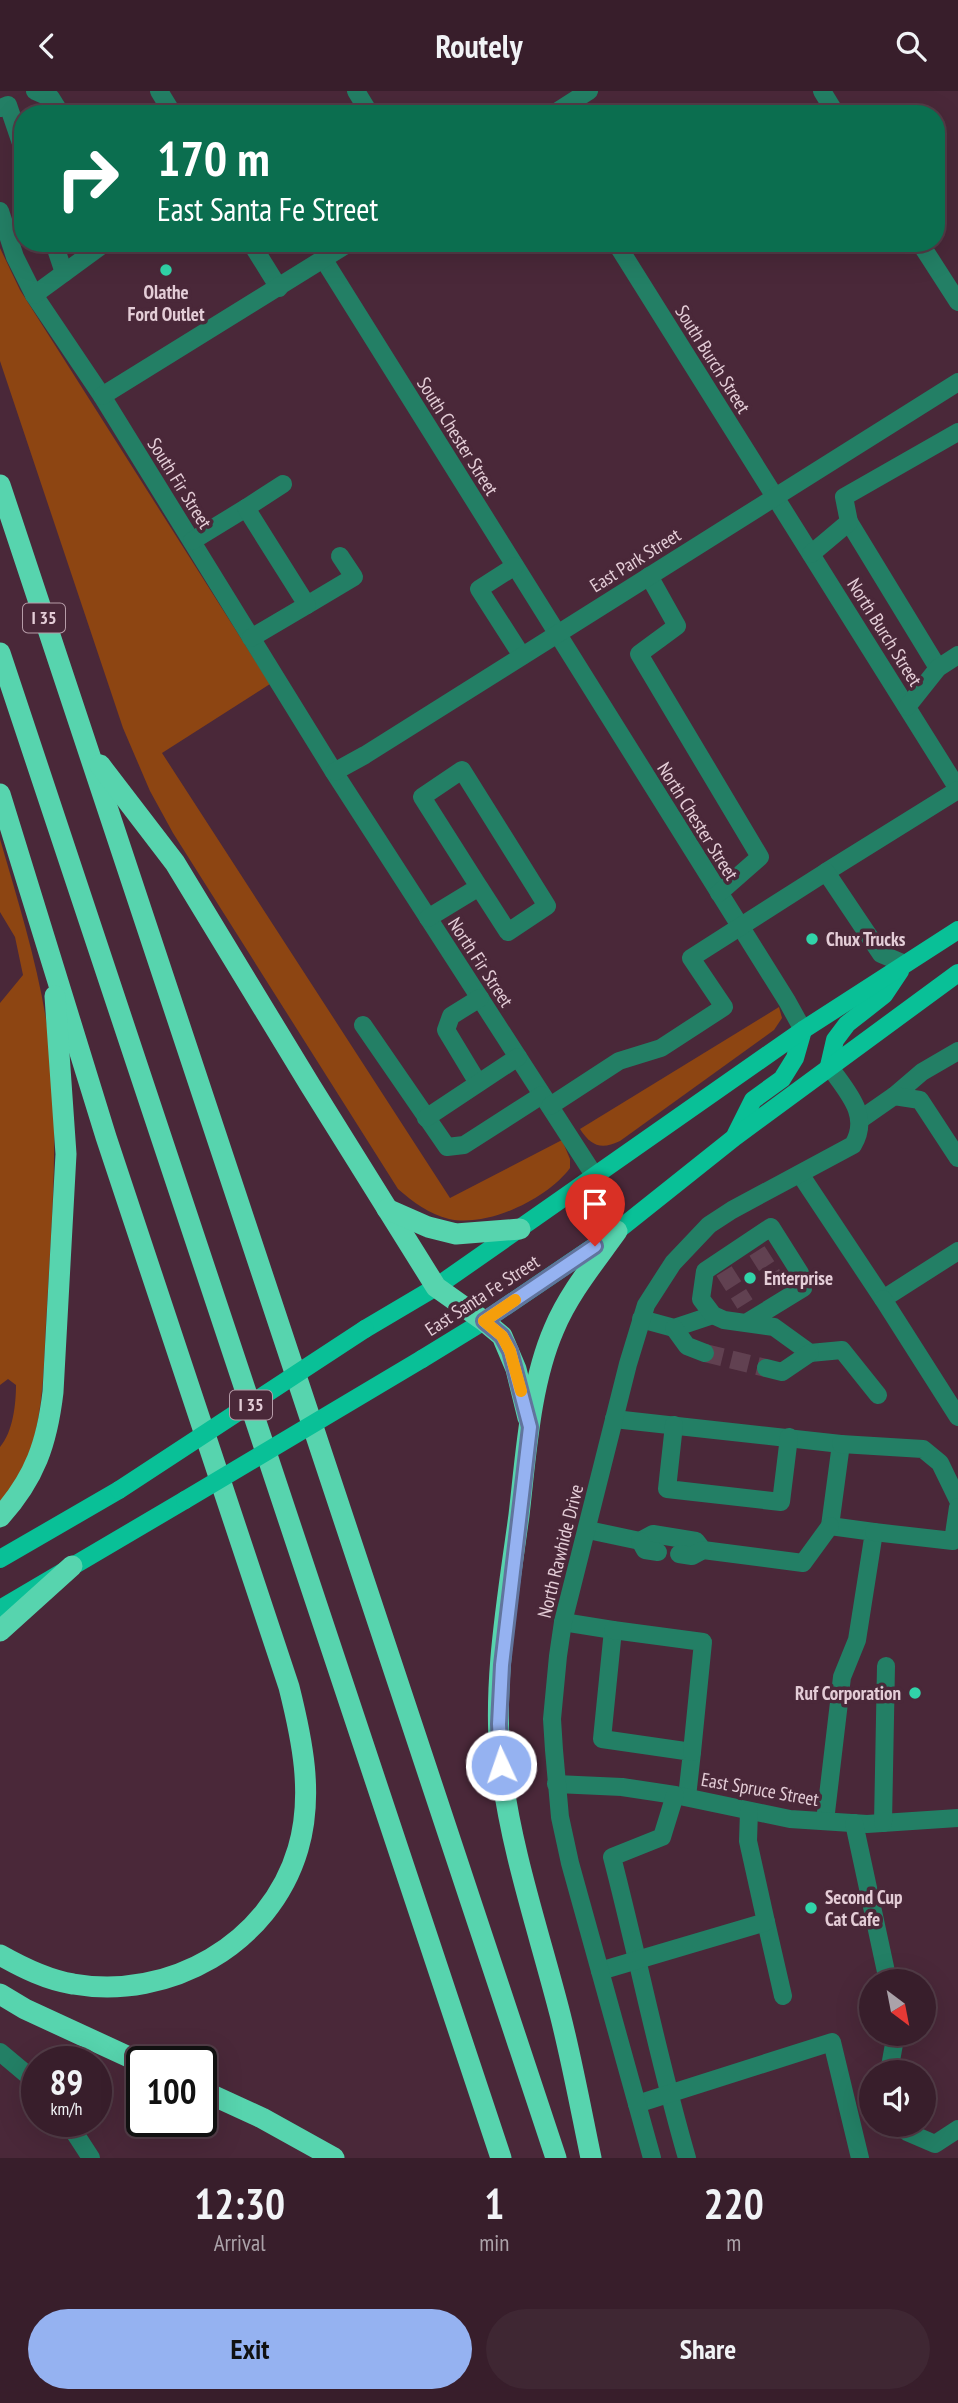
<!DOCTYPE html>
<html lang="en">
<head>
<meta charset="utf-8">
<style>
	:root { --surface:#381e2b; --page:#3f2733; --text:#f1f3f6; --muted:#aba2a9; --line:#523c47; --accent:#95b2f1 }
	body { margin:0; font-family:"PT Sans Narrow",sans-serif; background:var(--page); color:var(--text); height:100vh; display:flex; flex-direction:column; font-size:26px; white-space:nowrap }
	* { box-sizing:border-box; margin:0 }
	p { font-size:23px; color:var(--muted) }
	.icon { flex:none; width:38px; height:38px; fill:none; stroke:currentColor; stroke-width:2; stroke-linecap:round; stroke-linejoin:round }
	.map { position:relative; height:2067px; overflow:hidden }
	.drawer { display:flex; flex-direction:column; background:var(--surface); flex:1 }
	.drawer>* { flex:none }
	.banner { position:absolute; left:14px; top:14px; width:931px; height:147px; border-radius:28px; box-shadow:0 7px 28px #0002,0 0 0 2px var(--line); background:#0b6e4f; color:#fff; overflow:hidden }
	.needle { width:46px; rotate:148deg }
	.tools { position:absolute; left:859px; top:1878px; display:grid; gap:14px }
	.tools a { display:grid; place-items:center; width:77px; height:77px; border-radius:50%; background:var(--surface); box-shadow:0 7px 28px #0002,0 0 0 2px var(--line); font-size:35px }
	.speed { position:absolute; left:21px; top:1955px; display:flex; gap:14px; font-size:35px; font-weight:700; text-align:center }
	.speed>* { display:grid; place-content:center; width:91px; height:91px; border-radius:50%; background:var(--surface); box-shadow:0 7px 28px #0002,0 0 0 2px var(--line); line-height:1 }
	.speed small { font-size:18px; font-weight:400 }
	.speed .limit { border:4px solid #111; border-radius:10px; background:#fff; color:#111 }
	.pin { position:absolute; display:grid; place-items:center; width:60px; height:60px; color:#fff; margin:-72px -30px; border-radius:50% 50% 50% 0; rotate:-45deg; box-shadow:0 0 7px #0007 }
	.pin .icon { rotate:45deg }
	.me { position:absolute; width:77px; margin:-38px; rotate:357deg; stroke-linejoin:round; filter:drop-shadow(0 0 5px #0008) }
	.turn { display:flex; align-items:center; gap:24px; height:147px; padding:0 28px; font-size:32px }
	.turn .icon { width:91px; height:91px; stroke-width:2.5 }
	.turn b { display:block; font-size:49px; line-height:60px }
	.eta { display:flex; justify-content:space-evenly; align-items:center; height:119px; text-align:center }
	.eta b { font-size:42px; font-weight:800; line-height:49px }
	.primary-button { display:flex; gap:14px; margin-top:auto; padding:14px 28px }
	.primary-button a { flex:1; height:80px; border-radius:42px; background:var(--accent); color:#111; font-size:28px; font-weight:800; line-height:80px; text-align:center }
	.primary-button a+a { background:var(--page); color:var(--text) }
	header { display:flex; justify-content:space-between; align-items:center; height:91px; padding:0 28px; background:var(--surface); font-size:32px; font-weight:800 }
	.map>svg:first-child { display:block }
	.green { fill:#8d4512 }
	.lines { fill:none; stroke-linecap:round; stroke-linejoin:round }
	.minor-tunnel { stroke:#614151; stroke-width:18; stroke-dasharray:18 9; stroke-linecap:butt }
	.minor { stroke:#237f65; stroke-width:18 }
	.major { stroke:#09c097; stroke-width:18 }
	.highway { stroke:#57d4ae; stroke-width:21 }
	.major-bridge { stroke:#09c097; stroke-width:18 }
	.route-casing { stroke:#61749d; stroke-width:18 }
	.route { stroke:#95b2f1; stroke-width:12 }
	.slow { stroke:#f59e0b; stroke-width:12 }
	.poi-dot { fill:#31d4a9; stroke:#4a2839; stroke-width:2.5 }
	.labels { text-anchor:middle; stroke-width:7; stroke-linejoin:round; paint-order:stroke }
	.shield { fill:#4a2839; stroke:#b69ca8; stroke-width:2 }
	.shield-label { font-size:18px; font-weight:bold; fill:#e4cdd7 }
	.poi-label { font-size:19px; font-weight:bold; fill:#e4cdd7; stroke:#4a2839; text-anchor:start }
	.street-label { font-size:19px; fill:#e4cdd7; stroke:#4a2839 }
</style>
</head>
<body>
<header><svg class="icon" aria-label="back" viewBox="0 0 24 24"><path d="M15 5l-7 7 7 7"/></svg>Routely<svg class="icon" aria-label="search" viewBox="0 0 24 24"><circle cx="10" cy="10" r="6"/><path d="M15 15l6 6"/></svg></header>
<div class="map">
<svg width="958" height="2067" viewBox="0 0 958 2067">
	<rect width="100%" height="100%" fill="#4a2839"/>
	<g class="green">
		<path d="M0,157L20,199L270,593L162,662L450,1107L562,1049L570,1068V1077C548,1107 488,1137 449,1128C429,1123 413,1111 398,1098L173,742L150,700L123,637L0,270Z"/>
		<path d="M0,748C17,807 36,867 46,928C61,1023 52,1121 47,1216C44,1257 45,1302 35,1343C29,1370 16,1391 0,1414V1356C13,1341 16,1313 16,1294L8,1288L0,1294V912L23,884L15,846L0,821Z"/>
		<path d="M779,916L782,927L774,939L620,1050C601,1059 591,1055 580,1038Z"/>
	</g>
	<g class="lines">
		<g class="minor-tunnel">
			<polyline points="757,1160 778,1193"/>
			<polyline points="724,1180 745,1213"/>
			<polyline points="705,1262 766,1277"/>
		</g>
		<g class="minor">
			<polyline points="35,0 51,7 61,23"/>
			<polyline points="159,0 173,23"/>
			<polyline points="356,0 370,23"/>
			<polyline points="822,0 836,23"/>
			<polyline points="0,17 8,14 23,58"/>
			<polyline points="553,23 589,0"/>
			<polyline points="0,120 15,166 34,204 102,305 334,681 594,1084"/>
			<polyline points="54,152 64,182"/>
			<polyline points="251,152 279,197"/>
			<polyline points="616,152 958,698"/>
			<polyline points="920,152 958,211"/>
			<polyline points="324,169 787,910 803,939"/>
			<polyline points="34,204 105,152"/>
			<polyline points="102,305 349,152"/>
			<polyline points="849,431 938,577"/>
			<polyline points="192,450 246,417"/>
			<polyline points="811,463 849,431 844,406 958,341"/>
			<polyline points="515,475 479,498 522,565"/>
			<polyline points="649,485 677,535 639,563 760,766 719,802"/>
			<polyline points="307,514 354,486 340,465"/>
			<polyline points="251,547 307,514 246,417 283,393"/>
			<polyline points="907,616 938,577 958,564"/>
			<polyline points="334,681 365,664 958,291"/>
			<polyline points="826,781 958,699"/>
			<polyline points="428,827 479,796 422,706 462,679 547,815 508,841 479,796"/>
			<polyline points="363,934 447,1056 464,1054 542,1004"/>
			<polyline points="478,992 446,939 451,925 480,907"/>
			<polyline points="894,1005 922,981 958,960"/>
			<polyline points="550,1015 619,970 661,957 724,916 691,867 826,781 881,863 905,873"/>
			<polyline points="426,1027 518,966"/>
			<polyline points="861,1028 894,1005 920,1009 958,1067"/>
			<polyline points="800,1083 883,1208 958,1160"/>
			<polyline points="883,1208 958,1326"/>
			<polyline points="641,1228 674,1237 713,1224"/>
			<polyline points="746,1232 803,1197 800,1182 771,1136 705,1180 701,1208 713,1224 724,1229 774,1236 810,1262 842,1259 878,1304"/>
			<polyline points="674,1237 687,1255 705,1262"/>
			<polyline points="766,1277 782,1281 810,1262"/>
			<polyline points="614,1328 841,1353 830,1435 874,1441 857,1549 842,1586 825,1730"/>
			<polyline points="674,1334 667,1398 781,1411 789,1346"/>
			<polyline points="841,1353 923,1358 940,1372 958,1409"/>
			<polyline points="588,1439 640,1450 653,1443 696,1450 703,1459 803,1472 830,1435"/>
			<polyline points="874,1441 953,1450 958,1416"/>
			<polyline points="640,1450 645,1459 658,1461"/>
			<polyline points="679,1463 692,1465 703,1459"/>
			<polyline points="563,1531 613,1539 602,1648 692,1661 687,1706"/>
			<polyline points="613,1539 703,1551 692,1661"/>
			<polyline points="556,1693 622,1696 675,1704 790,1728 867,1733 958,1727"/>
			<path d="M675,1704L662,1746L612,1766C638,1866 658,1968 687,2067"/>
			<polyline points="854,1732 888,1890"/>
			<polyline points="883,1732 886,1575"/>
			<polyline points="766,1831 783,1905"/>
			<polyline points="600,1880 766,1831 748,1750 749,1720"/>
			<polyline points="0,1961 37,1992"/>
			<polyline points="889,1981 896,1942"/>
			<polyline points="637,2013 832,1951 860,2067"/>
			<polyline points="67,2030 91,2067"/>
			<polyline points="904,2034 907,2041 935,2053 958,2038"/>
			<path d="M652,2067L570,1772L560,1726L554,1659L552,1628L558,1565L563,1531L628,1273L646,1214L673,1172L709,1134L732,1119L853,1054C871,1024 847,1001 829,975"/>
		</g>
		<g class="major">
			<polyline points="829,975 835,949 847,933 884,904 900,880"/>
			<polyline points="736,1043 753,1009 782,988 795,967 803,939"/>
			<polyline points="365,1238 436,1196 803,939 958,839"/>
			<polyline points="422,1268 484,1230 617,1140 735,1046 958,882"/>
			<polyline points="0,1468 119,1399"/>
			<polyline points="0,1518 185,1409"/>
		</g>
		<g class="highway">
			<polyline points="0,394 556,2067"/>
			<polyline points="0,562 501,2067"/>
			<polyline points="100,674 175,772 310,994 436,1196 484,1230 502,1245 516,1278 528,1327"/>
			<path d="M0,703L106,1046L289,1596C302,1648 314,1704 298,1758C270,1853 169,1910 73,1893C47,1889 23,1877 0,1864"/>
			<polyline points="387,1118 428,1136 456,1143 520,1138"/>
			<path d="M0,1426C35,1387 47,1352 53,1301L66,1063L55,905"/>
			<polyline points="0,1540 72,1475"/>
			<polyline points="0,1903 25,1918 142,1972"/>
			<polyline points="201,1999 262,2027 334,2067"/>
			<path d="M591,2067C581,2019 572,1970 560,1923C539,1841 511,1760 501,1676C492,1593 508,1506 519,1424C526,1364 530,1293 554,1238C569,1202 595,1171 617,1140"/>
		</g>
		<g class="major-bridge">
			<polyline points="119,1399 365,1238"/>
			<polyline points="185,1409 422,1268"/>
		</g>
	</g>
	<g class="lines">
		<g class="route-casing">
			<polyline id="route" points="501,1674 499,1633 502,1574 530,1336 510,1260 502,1245 484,1230 595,1155"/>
		</g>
		<use href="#route" class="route"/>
		<polyline class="slow" points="515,1209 484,1230 502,1245 510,1260 521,1300"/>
	</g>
	<g class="poi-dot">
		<circle cx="166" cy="179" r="7"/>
		<circle cx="812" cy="848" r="7"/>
		<circle cx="750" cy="1187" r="7"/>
		<circle cx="915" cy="1602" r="7"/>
		<circle cx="811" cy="1817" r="7"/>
	</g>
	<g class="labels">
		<g class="shield">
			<rect x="23" y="512.5" width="42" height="29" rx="5"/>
			<rect x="230" y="1299.5" width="42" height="29" rx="5"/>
		</g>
		<g class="shield-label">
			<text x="44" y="533">I 35</text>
			<text x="251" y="1320">I 35</text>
		</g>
		<g class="poi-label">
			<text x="166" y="208" text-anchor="middle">Olathe<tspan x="166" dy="22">Ford Outlet</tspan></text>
			<text x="826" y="855">Chux Trucks</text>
			<text x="764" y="1194">Enterprise</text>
			<text x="901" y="1609" text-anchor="end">Ruf Corporation</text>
			<text x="825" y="1813">Second Cup<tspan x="825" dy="22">Cat Cafe</tspan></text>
		</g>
		<g class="street-label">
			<text transform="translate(713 268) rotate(58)" y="7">South Burch Street</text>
			<text transform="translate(458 345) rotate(58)" y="7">South Chester Street</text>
			<text transform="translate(180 392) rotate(58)" y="7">South Fir Street</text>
			<text transform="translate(635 469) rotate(-32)" y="7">East Park Street</text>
			<text transform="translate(885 541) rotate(58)" y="7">North Burch Street</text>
			<text transform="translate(698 730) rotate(58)" y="7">North Chester Street</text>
			<text transform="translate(481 871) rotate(57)" y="7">North Fir Street</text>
			<text transform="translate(482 1204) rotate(-33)" y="7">East Santa Fe Street</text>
			<text transform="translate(560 1460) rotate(-76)" y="7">North Rawhide Drive</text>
			<text transform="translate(760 1698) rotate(10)" y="7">East Spruce Street</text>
		</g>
	</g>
</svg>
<div class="tools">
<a><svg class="needle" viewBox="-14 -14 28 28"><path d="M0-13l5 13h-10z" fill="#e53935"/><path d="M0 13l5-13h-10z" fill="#aba2a9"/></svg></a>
<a><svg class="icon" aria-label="sound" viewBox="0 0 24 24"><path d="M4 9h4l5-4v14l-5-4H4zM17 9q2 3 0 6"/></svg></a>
</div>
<div class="speed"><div>89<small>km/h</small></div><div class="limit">100</div></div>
<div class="pin" style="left:595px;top:1155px;background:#d93025"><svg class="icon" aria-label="arrive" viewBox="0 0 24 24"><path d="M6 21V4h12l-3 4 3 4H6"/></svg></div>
<svg class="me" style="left:501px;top:1674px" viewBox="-20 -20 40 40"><circle r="17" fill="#95b2f1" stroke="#fff" stroke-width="3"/><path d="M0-11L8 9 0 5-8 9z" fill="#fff"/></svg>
<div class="banner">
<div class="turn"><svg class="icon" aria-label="right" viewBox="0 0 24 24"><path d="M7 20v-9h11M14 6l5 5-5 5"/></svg><div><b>170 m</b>East Santa Fe Street</div></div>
</div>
</div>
<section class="drawer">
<div class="eta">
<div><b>12:30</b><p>Arrival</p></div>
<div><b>1</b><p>min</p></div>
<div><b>220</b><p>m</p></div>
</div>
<div class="primary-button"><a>Exit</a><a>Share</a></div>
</section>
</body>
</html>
